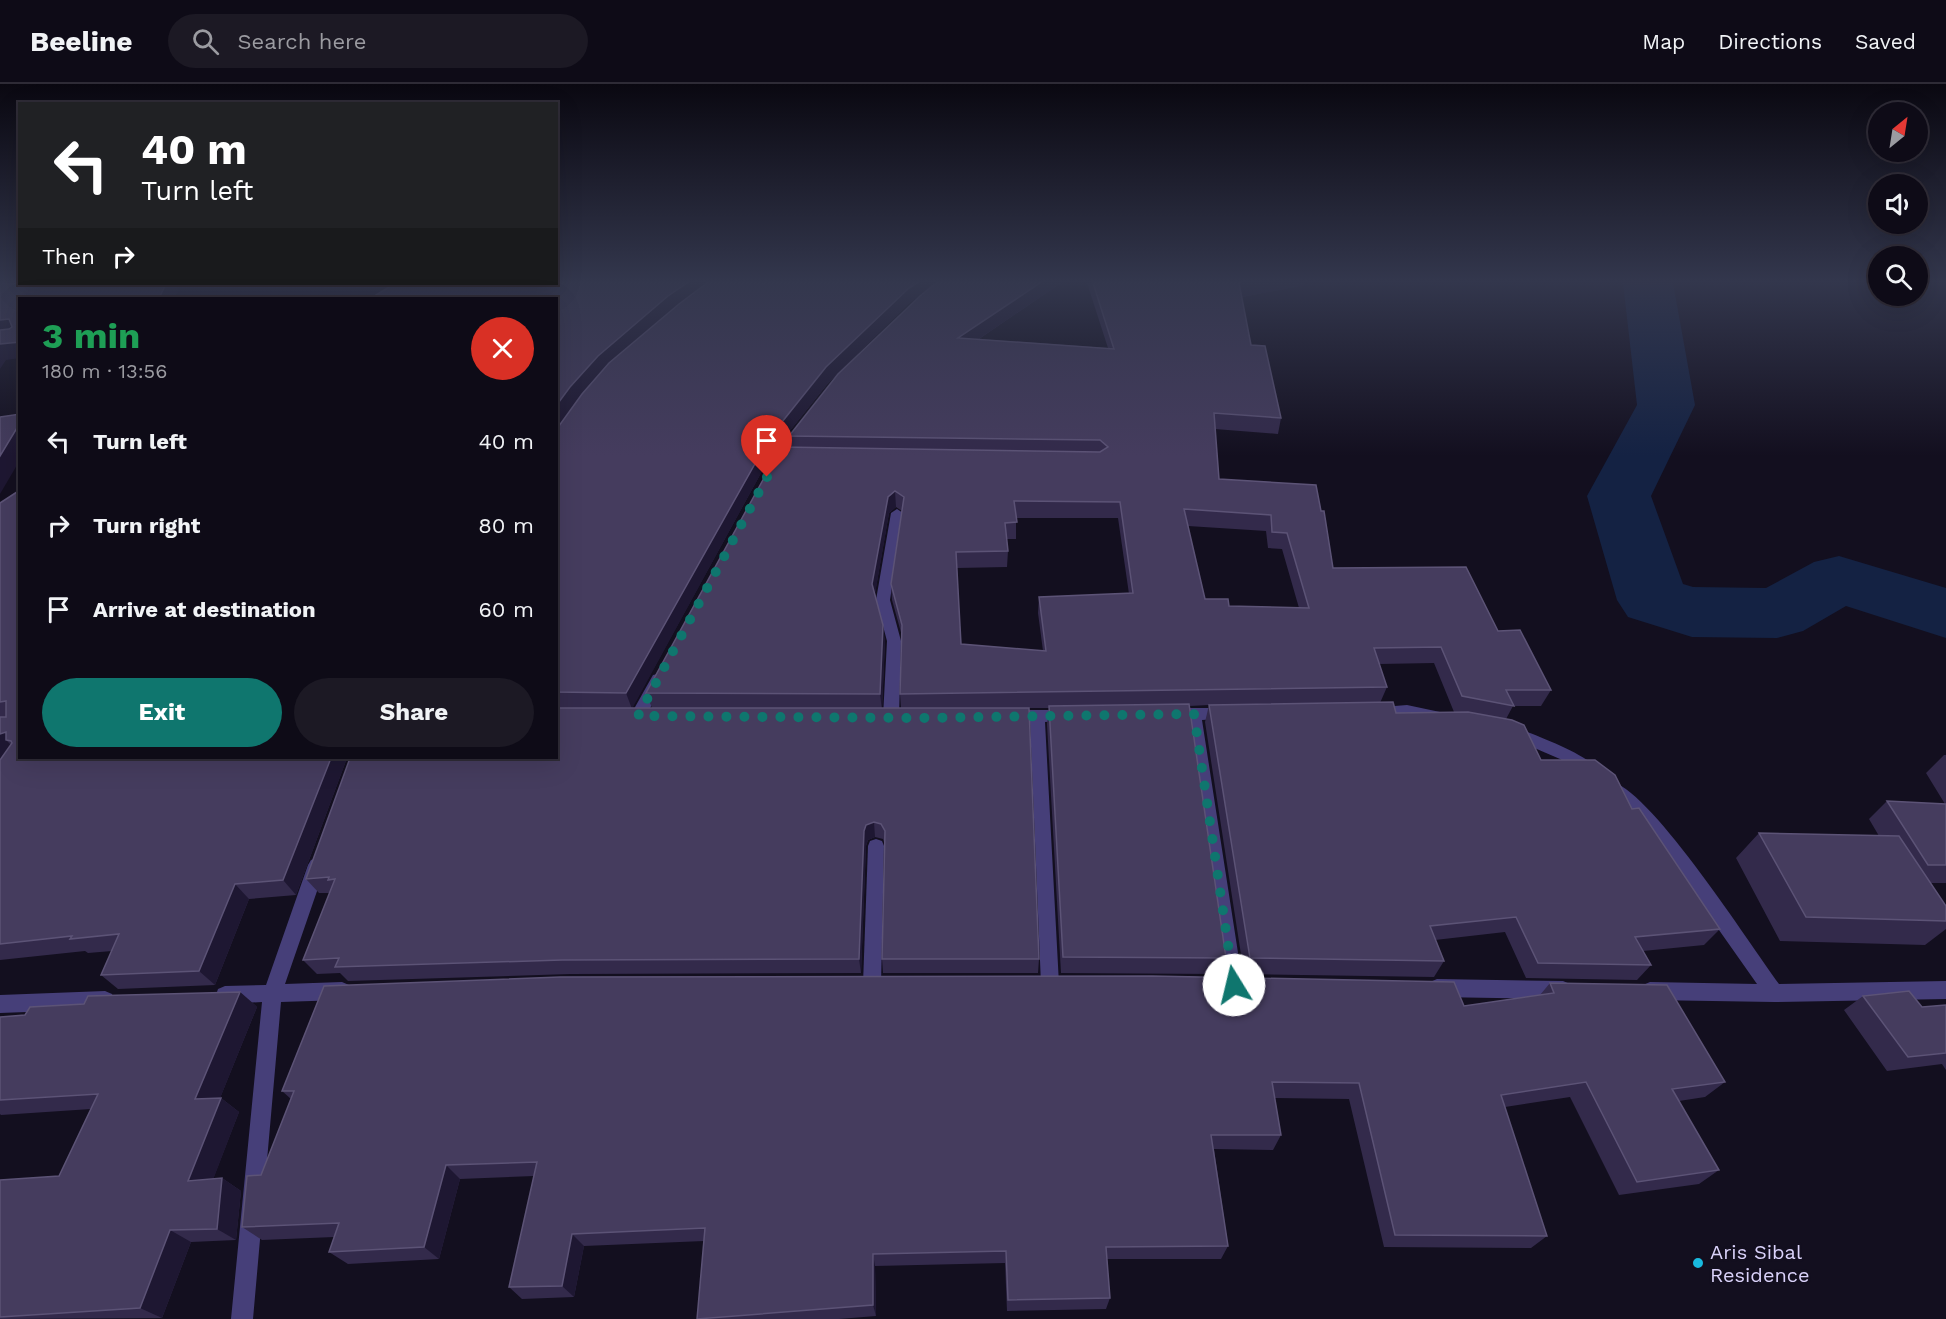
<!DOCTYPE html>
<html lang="en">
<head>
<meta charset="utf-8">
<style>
	:root { --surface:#0e0b17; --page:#1c1924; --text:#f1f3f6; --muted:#9b9ba1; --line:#2e2b36; --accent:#0f766e }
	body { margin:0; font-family:"Work Sans",sans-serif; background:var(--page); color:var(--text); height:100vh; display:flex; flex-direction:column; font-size:22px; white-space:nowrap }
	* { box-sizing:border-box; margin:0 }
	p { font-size:20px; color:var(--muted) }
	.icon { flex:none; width:33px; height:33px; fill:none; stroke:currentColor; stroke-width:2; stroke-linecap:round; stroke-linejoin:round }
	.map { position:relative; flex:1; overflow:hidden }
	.panel { position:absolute; left:18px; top:213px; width:540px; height:462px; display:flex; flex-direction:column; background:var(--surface); border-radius:0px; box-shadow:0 6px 24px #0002,0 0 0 2px var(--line) }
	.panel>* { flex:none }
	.guide { position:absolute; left:18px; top:18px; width:540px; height:183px; border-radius:0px; box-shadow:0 6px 24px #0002,0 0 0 2px var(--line); background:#202124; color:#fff; overflow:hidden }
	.needle { width:39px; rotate:30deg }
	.fabs { position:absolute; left:1868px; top:18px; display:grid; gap:12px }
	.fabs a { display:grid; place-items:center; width:60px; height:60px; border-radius:50%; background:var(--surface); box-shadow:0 6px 24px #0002,0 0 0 2px var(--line); font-size:30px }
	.pin { position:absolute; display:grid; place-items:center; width:51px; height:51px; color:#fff; margin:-62px -26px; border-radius:50% 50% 50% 0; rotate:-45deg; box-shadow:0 0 6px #0007 }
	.pin .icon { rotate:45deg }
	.me { position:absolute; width:66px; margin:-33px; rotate:351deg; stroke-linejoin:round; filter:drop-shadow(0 0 4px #0008) }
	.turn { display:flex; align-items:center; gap:21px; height:126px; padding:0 24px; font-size:27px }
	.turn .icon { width:78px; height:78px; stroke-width:2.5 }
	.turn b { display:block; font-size:42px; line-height:51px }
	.then { display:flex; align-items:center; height:57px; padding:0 24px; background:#0003; gap:12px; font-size:22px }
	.round { display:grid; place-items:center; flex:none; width:63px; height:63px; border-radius:32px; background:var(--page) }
	.headline { display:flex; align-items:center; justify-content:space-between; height:102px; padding:0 24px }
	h1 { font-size:36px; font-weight:700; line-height:45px; color:#1e9e55 }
	.button { display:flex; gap:12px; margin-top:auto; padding:12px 24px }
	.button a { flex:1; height:69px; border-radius:36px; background:var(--accent); color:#fff; font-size:24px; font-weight:700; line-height:69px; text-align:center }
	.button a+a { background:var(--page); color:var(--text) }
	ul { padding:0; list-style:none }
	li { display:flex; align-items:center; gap:18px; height:84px; padding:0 24px }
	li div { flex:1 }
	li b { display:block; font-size:22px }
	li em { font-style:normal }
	header { display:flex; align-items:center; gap:36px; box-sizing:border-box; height:84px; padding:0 30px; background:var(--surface); border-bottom:2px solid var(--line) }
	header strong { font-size:28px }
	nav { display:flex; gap:33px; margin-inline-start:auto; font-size:21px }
	.search { width:420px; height:54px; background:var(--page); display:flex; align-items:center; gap:15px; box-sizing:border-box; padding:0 21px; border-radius:33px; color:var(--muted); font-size:22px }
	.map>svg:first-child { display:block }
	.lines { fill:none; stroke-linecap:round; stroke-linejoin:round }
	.river { fill:#142243; fill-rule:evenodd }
	.minor { fill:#463f79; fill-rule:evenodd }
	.wall { fill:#332a4b; fill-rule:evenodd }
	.shaded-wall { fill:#1e1732 }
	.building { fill:#453c5e; stroke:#5c5376; stroke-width:1.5; fill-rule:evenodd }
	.route { stroke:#0f766e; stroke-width:10; stroke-dasharray:0 18 }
	.poi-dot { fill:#19badf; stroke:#130f1f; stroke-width:2 }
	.labels { text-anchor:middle; stroke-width:5; stroke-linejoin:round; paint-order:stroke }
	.near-poi-label { font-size:20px; fill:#dad2fa; stroke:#130f1f; text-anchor:start }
</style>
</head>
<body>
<header>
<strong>Beeline</strong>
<div class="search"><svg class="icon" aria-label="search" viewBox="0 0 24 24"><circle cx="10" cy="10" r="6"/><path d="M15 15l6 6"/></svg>Search here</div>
<nav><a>Map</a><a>Directions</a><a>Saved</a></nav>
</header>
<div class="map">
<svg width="1946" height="1235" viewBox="0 0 1946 1235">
	<rect width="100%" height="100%" fill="#130f1f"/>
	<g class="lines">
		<polygon class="river" points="1623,199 1673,199 1695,321 1651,412 1683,500 1693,503 1766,504 1814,478 1839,472 1946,504 1946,554 1846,522 1803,547 1777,554 1692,553 1628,533 1617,516 1587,412 1637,321"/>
		<g class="minor">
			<polygon points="897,425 903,429 890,516 901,557 899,633 896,637 886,637 883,633 887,557 876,516 891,429"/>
			<polygon points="658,590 665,595 646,632 643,636 633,636 630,632 653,591"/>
			<path d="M1407,621L1440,628L1443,632L1440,636C1429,640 1417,633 1405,633C1393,632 1381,636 1370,632L1367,628L1370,624Z"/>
			<polygon points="1171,624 1225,624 1230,626 1233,630 1230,634 1202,636 1243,901 1241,907 1234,910 1227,907 1225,901 1187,636 1166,634 1163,630 1166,626"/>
			<polygon points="1009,626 1066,626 1071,628 1074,632 1071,636 1045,638 1059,900 1057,906 1050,908 1043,906 1041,900 1030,638 1004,636 1001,632 1004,628"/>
			<path d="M1514,643C1531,649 1590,671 1598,686L1596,690L1590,692L1584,690L1560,675L1509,653L1506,649L1509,645Z"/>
			<path d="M1613,698C1654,711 1749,859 1779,900L1946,897V915L1774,918L1650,916L1643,913L1641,907L1643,901L1650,898L1757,900L1657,758L1605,704L1607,699Z"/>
			<polygon points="876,755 882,757 884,762 881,900 879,906 872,908 865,906 863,900 868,762 870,757"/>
			<polygon points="317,774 323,776 326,781 285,900 342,898 349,901 351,907 349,913 342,916 281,918 253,1235 231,1235 262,918 225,920 218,917 216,911 218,905 225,902 266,901 308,781 311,776"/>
			<polygon points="1437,895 1563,897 1570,900 1572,906 1570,912 1563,915 1437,913 1430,910 1428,904 1430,898"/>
			<polygon points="105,907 112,910 114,916 112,922 105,925 0,929 0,911"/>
		</g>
	</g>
	<g class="wall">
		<path d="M556,199H1061L979,255L1108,264L1087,199H1305V201L1242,213L1251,261L1281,334L1278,350L1215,345L1219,395L1321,427L1333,484L1498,547L1551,606L1541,622H1513L1506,635L1541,676L1632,725L1720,845L1704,861L1643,867L1651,881L1637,896L1526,894L1505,848L1435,856L1444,877L1434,893L1244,890L1205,638L1209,621L1189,622L1226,874L1220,890L1061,889L1047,640L1049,624H1002L1039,875L1038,889H883L882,875L884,758L883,755L875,753L868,756L866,762L861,889L570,890L348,897L340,889L317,890L303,876L330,809H319L306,795L602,624H556V346L578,315L575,319ZM919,212L789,352L791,364L646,609L652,624H632L772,369L828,299L909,219ZM896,423L902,427L891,500L892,516L902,552L900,610L901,624H882L885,557L875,509L889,429ZM1016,434H1118L1129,510L1039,513L1038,529L1043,567L961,560L957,484L1007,483L1008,467L1006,455H1016ZM1188,442L1266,447L1268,464L1282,465L1299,524L1229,522L1205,515ZM1434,579L1454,628L1396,629L1380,619L1387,603L1379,580Z"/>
		<polygon points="0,419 20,674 347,674 296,811 249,815 215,901 118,905 101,891 112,867 88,869 85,867 0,876"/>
		<polygon points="1944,671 1946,671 1946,799 1930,799 1946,822 1946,845 1925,861 1780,857 1736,774 1759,749 1879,752 1869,735 1887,717 1945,720 1926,689"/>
		<polygon points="1550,899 1725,998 1705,1013 1679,1017 1719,1086 1699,1100 1619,1111 1570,1013 1505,1023 1547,1152 1531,1164 1384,1163 1349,1015 1275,1014 1281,1051 1273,1066 1214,1065 1228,1162 1221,1175 1107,1175 1110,1214 1106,1225 1007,1227 1005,1179 875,1182 876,1232 839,1235 697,1235 704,1157 584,1162 574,1213 522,1215 509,1203 534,1092 460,1095 439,1175 348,1180 329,1168 334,1153 262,1156 242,1143 291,1015 282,1007 1464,922 1540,911"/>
		<polygon points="240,908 257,923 220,1014 221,1014 239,1028 213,1095 222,1094 241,1107 236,1156 191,1158 162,1234 0,1235 0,1096 59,1092 91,1025 1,1031 0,1030 0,1016 25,931 84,920"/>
		<polygon points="1863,912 1922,923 1946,921 1946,986 1942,980 1887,987 1844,926"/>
	</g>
	<g class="shaded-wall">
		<polygon points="687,199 710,199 603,287 575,319 556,345 556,322 570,303 598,272 668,212"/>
		<polygon points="917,199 938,199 909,219 828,299 772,369 632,625 626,609 770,353 826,283 909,204"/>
		<polygon points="1040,199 1061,199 958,269 958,254"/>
		<polygon points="1239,199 1305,199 1305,201 1236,214"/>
		<polygon points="166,200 175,200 179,206 174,214 159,214"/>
		<polygon points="9,235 20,250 0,252 0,236"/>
		<polygon points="20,258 20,274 6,276 0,285 0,260"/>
		<polygon points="20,339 20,376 0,410 0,372"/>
		<polygon points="895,407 896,423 889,429 874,516 872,500 888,413"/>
		<polygon points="883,541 885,557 882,626 880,610"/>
		<polygon points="6,648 11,657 6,656 16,666 0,687 0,650"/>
		<polygon points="331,674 347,674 296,811 283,796"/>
		<polygon points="874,738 875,753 868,756 866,762 861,889 859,875 864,747 866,741"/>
		<polygon points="235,800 249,815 215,901 199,887"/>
		<polygon points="240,908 257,923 214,1029 195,1015"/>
		<polygon points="221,1014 239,1028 208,1109 188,1097"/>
		<polygon points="446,1081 460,1095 439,1175 424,1163"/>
		<polygon points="222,1094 241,1107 236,1156 217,1145"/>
		<polygon points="170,1146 191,1158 162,1234 140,1224"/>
		<polygon points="572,1150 584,1162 574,1213 562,1202"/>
		<polygon points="873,1170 875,1182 876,1232 873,1221"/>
	</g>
	<g class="building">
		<polygon points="0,199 20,200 166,200 159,214 20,214 20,258 0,260 0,246 9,245 12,243 9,235 0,236"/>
		<polygon points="556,199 687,199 668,212 598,272 570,303 556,322 556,214 371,214 394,200 478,200 478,201 492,201 494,200"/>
		<polygon points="707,199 917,199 909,204 826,283 770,353 626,609 556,608 556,346 582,310 609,279 679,220"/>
		<path d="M936,199H1040L958,254L1114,265L1093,199H1241H1239L1251,261L1265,262L1281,334L1214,329L1219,395L1316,401L1321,427H1324L1333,484L1466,483L1498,547L1520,546L1551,606H1506L1514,622L1462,612L1441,563L1374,564L1387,603L900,610L902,541L891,500L904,413L895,407L888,413L872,500L883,541L880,610L646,609L781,363L1100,368L1108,363L1100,356L789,352L838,290L920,212ZM1014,417L1120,418L1133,509L1039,513L1046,567L961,560L956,468L1008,467L1005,439L1017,438ZM1184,425L1271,431L1272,448L1287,449L1309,524L1229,522L1228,515H1205Z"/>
		<polygon points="20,330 20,339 0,372 0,333"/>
		<polygon points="20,406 20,674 331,674 283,796 235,800 199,887 101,891 119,850 70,855 72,852 0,860 0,676 12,659 11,657 6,656 6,648 0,650 0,633 6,633 6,617 0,618 0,419"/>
		<polygon points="1393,618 1396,629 1468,628 1512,636 1524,641 1541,676 1595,676 1615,691 1632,725 1639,724 1720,845 1635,853 1651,881 1538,879 1516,833 1430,842 1444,877 1250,874 1209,621"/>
		<polygon points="1189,620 1226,874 1063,873 1049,622"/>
		<polygon points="556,624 1029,624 1039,875 882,875 885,747 881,740 874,738 866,741 864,747 859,875 562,876 335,883 339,874 303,876 335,795 328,796 329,793 306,795 350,674 556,674"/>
		<polygon points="1887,717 1946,720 1946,781 1928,781"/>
		<polygon points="1759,749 1899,752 1946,822 1946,837 1806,833"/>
		<polygon points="1152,892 1454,898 1464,922 1554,909 1550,899 1667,901 1725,998 1672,1005 1719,1086 1637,1098 1586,998 1501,1011 1547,1152 1395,1151 1359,999 1272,998 1281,1051 1211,1051 1228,1162 1106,1163 1110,1214 1008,1216 1006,1167 873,1170 873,1221 697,1235 705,1144 572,1150 562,1202 509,1203 537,1078 446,1081 424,1163 329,1168 339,1139 242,1143 247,1092 261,1091 294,1007 282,1007 324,902 560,893"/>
		<polygon points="1909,907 1922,923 1946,921 1946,969 1908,973 1863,912"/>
		<polygon points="240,908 195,1015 221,1014 188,1097 222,1094 217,1145 170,1146 140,1224 0,1233 0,1096 59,1092 98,1010 0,1016 0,933 25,931 30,923 84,920 88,912"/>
	</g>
	<linearGradient id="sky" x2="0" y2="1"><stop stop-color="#0a0811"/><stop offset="0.53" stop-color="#33374d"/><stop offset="1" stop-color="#33374d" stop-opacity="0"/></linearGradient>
	<rect width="1946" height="372" fill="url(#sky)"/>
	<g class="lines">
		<polyline class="route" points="767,393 638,632 918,634 1194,630 1234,901"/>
	</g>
	<circle class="poi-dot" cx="1698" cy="1179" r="6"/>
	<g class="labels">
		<g class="near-poi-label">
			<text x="1710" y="1175">Aris Sibal<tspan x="1710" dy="23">Residence</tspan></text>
		</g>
	</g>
</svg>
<div class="fabs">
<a><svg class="needle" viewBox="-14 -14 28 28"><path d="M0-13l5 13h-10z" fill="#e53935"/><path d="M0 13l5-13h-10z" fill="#9b9ba1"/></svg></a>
<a><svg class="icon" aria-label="sound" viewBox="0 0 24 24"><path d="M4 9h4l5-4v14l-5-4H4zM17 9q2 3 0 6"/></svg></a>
<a><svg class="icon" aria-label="search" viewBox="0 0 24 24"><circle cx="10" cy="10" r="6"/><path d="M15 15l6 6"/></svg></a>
</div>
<div class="pin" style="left:767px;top:393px;background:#d93025"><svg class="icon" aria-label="arrive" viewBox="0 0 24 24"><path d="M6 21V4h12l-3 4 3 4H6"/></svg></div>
<svg class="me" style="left:1234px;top:901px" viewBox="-20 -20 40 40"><circle r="19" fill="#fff"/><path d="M0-13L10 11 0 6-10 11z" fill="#0f766e"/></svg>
<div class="guide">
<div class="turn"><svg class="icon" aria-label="left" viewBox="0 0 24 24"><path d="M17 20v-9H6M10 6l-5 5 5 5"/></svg><div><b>40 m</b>Turn left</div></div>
<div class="then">Then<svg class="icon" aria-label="right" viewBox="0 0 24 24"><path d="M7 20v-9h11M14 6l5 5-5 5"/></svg></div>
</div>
<section class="panel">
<div class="headline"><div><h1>3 min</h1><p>180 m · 13:56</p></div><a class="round" style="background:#d93025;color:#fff"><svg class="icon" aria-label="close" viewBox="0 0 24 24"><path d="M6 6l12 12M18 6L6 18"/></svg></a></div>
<ul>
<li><svg class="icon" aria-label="left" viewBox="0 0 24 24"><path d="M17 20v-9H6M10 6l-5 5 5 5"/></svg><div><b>Turn left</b></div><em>40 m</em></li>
<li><svg class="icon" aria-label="right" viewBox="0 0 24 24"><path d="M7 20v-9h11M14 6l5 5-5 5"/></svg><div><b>Turn right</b></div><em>80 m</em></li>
<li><svg class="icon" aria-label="arrive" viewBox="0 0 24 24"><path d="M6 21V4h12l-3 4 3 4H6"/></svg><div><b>Arrive at destination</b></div><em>60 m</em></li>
</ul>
<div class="button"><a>Exit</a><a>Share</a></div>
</section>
</div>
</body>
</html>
